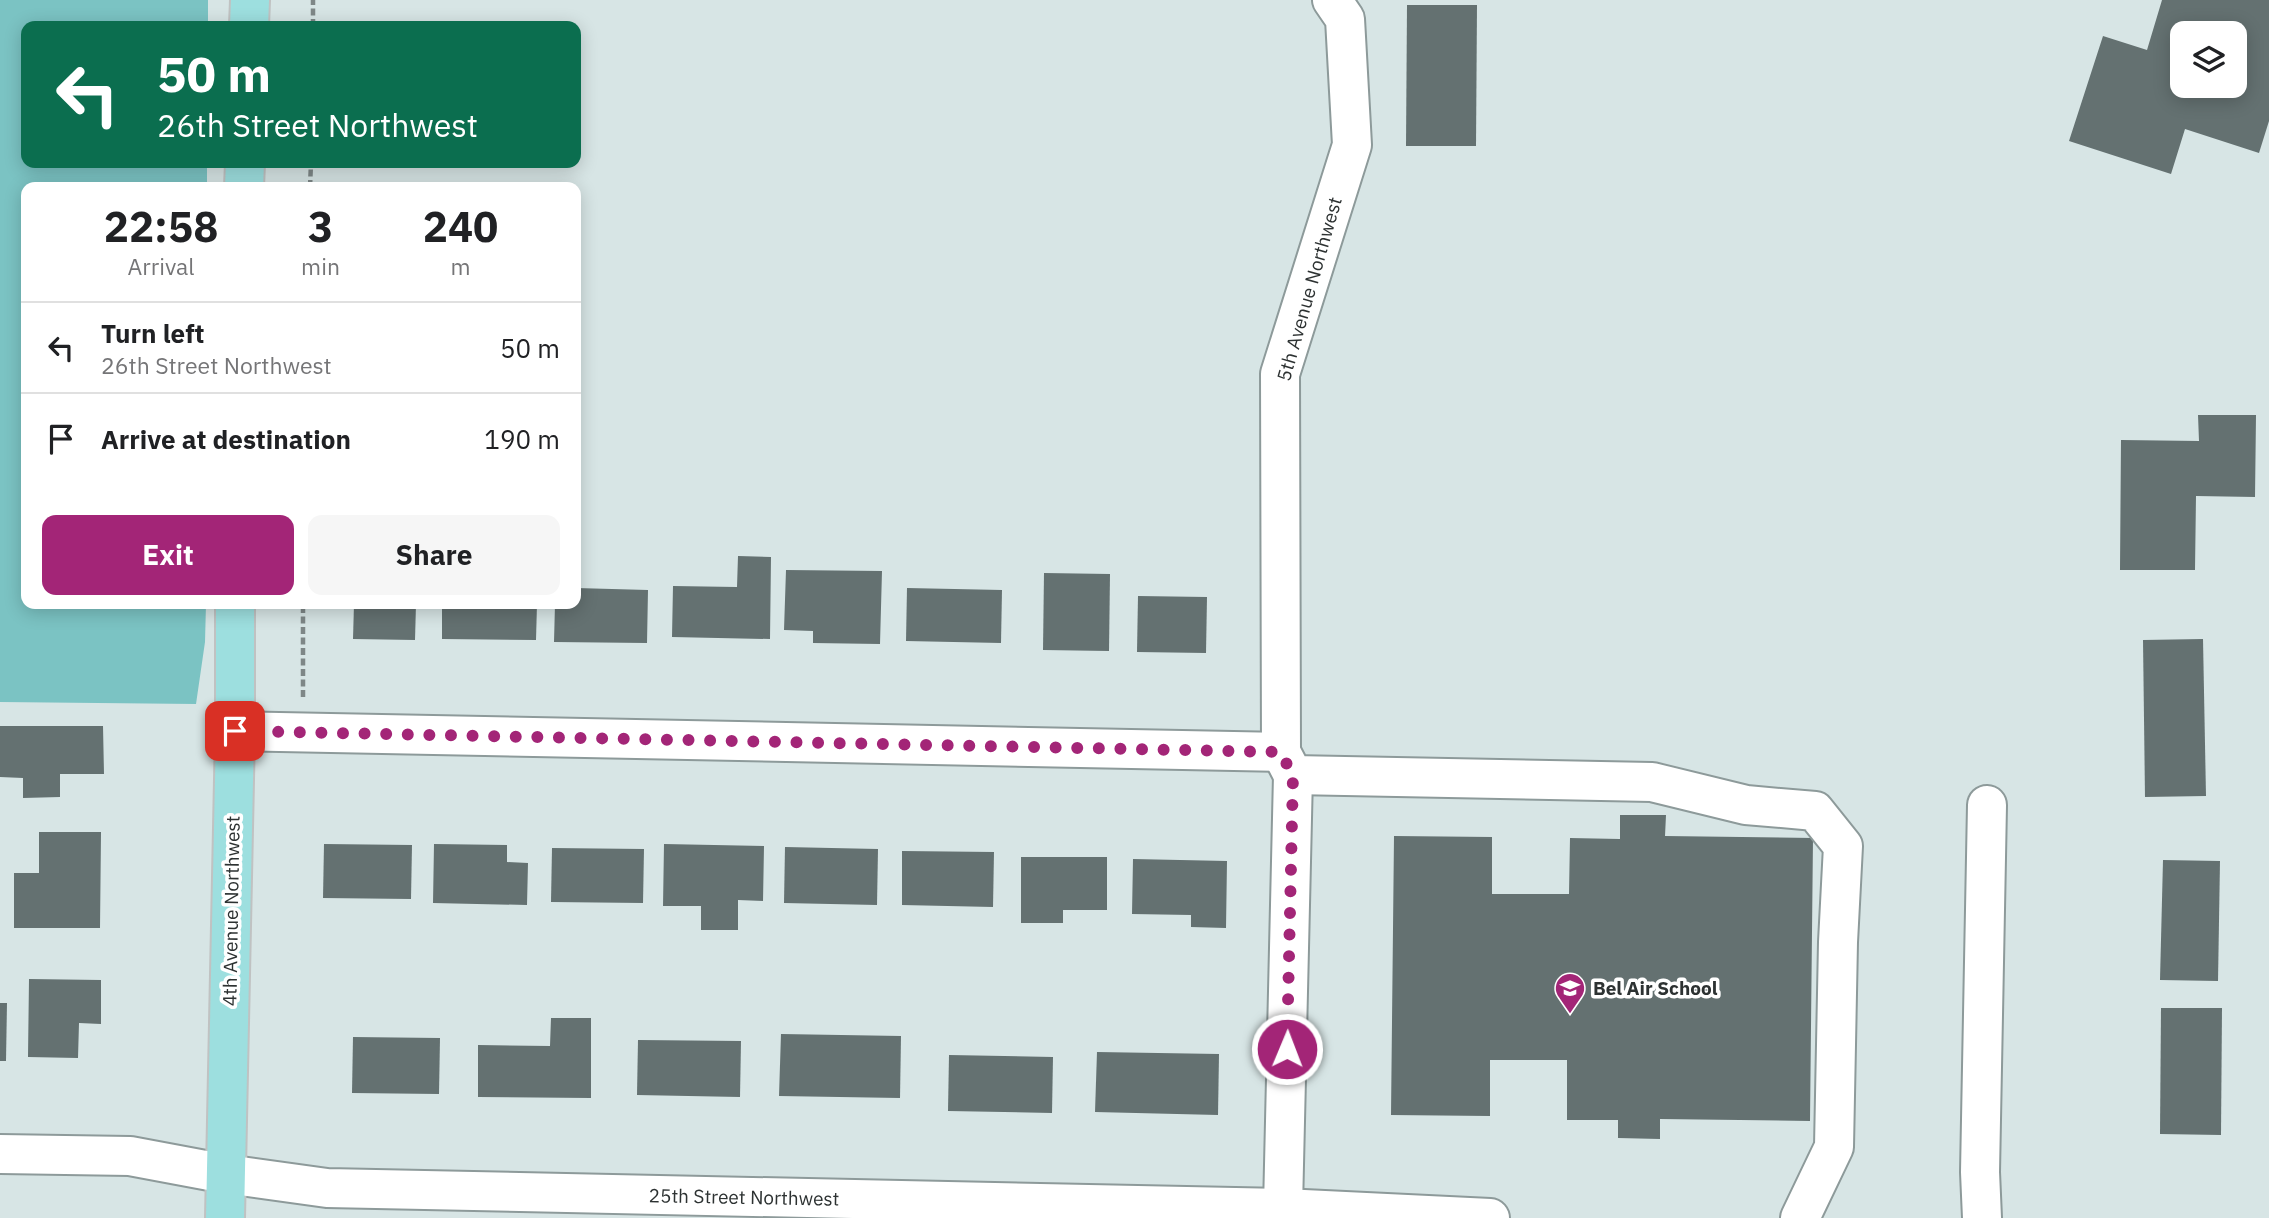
<!DOCTYPE html>
<html lang="en">
<head>
<meta charset="utf-8">
<style>
	:root { --surface:#fff; --page:#f6f6f6; --text:#202124; --muted:#757577; --line:#e0e0e0; --accent:#a32577 }
	body { margin:0; font-family:"IBM Plex Sans",sans-serif; background:var(--page); color:var(--text); height:100vh; display:flex; flex-direction:column; font-size:26px; white-space:nowrap }
	* { box-sizing:border-box; margin:0 }
	p { font-size:23px; color:var(--muted) }
	.icon { flex:none; width:38px; height:38px; fill:none; stroke:currentColor; stroke-width:2; stroke-linecap:round; stroke-linejoin:round }
	.map { position:relative; flex:1; overflow:hidden }
	.panel { position:absolute; left:21px; top:182px; width:560px; height:427px; display:flex; flex-direction:column; background:var(--surface); border-radius:14px; box-shadow:0 4px 18px #0003 }
	.panel>* { flex:none }
	.guide { position:absolute; left:21px; top:21px; width:560px; height:147px; border-radius:14px; box-shadow:0 4px 18px #0003; background:#0b6e4f; color:#fff; overflow:hidden }
	.buttons { position:absolute; left:2170px; top:21px; display:grid; gap:14px }
	.buttons a { display:grid; place-items:center; width:77px; height:77px; border-radius:14px; background:var(--surface); box-shadow:0 4px 18px #0003; font-size:35px }
	.pin { position:absolute; display:grid; place-items:center; width:60px; height:60px; color:#fff; margin:-30px; border-radius:14px; box-shadow:0 4px 10px #0006 }
	.me { position:absolute; width:77px; margin:-38px; rotate:1deg; stroke-linejoin:round; filter:drop-shadow(0 0 5px #0008) }
	.turn { display:flex; align-items:center; gap:24px; height:147px; padding:0 21px; font-size:32px }
	.turn .icon { width:91px; height:91px; stroke-width:2.5 }
	.turn b { display:block; font-size:49px; line-height:60px }
	.eta { display:flex; justify-content:space-evenly; align-items:center; height:119px; text-align:center }
	.eta b { font-size:42px; font-weight:800; line-height:49px }
	.action { display:flex; gap:14px; margin-top:auto; padding:14px 21px }
	.action a { flex:1; height:80px; border-radius:14px; background:var(--accent); color:#fff; font-size:28px; font-weight:800; line-height:80px; text-align:center }
	.action a+a { background:var(--page); color:var(--text) }
	ul { padding:0; list-style:none }
	li { display:flex; align-items:center; gap:21px; height:91px; padding:0 21px; border-top:2px solid var(--line) }
	li div { flex:1 }
	li b { display:block; font-size:26px }
	li em { font-style:normal }
	.map>svg:first-child { display:block }
	.green { fill:#7bc3c3 }
	.building { fill:#647171; fill-rule:evenodd }
	.lines { fill:none; stroke-linecap:round; stroke-linejoin:round }
	.minor-casing { stroke:#8d9a9a; stroke-width:42 }
	.major-casing { stroke:#c0c2c2; stroke-width:42 }
	.path { stroke:#7e8787; stroke-width:4.5; stroke-dasharray:7 3.5; stroke-linecap:butt }
	.minor { stroke:#fff; stroke-width:38 }
	.major { stroke:#9ddfdf; stroke-width:38 }
	.route { stroke:#a32577; stroke-width:12; stroke-dasharray:0 21.6 }
	.labels { text-anchor:middle; stroke-width:7; stroke-linejoin:round; paint-order:stroke }
	.street-label { font-size:19px; fill:#2d3232; stroke:#fff }
	.poi-label { font-size:19px; font-weight:bold; fill:#2d3232; stroke:#fff; text-anchor:start }
</style>
</head>
<body>
<div class="map">
<svg width="2269" height="1218" viewBox="0 0 2269 1218">
	<rect width="100%" height="100%" fill="#d7e5e5"/>
	<polygon class="green" points="0,0 208,0 208,26 26,26 26,163 207,163 207,187 26,187 26,604 206,604 205,642 196,704 0,702"/>
	<g class="building">
		<path d="M2162,0H2269V121L2259,153L2185,129L2171,174L2069,141L2103,36L2147,50ZM2182,33H2235V86H2182Z"/>
		<polygon points="1407,5 1477,5 1476,146 1406,146"/>
		<polygon points="2198,415 2256,415 2255,497 2196,496 2195,570 2120,570 2121,440 2199,441"/>
		<polygon points="738,556 771,557 770,639 672,637 673,586 737,587"/>
		<polygon points="786,570 882,571 880,644 813,643 813,631 784,630"/>
		<polygon points="1044,573 1110,574 1109,651 1043,650"/>
		<polygon points="576,588 648,590 647,643 554,642 555,604 576,604"/>
		<polygon points="907,588 1002,590 1001,643 906,641"/>
		<polygon points="1138,596 1207,597 1206,653 1137,652"/>
		<polygon points="354,604 416,604 415,640 353,639"/>
		<polygon points="442,604 537,604 536,640 442,639"/>
		<polygon points="2203,639 2206,796 2145,797 2143,640"/>
		<polygon points="0,726 103,726 104,774 60,774 60,797 23,798 23,778 0,777"/>
		<polygon points="1620,815 1666,815 1665,836 1813,838 1810,1121 1660,1119 1660,1139 1618,1138 1618,1120 1567,1120 1567,1060 1490,1060 1490,1116 1391,1115 1394,836 1492,837 1492,894 1569,894 1570,838 1620,839"/>
		<polygon points="39,832 101,832 100,928 14,928 14,873 39,873"/>
		<polygon points="324,844 412,845 411,899 323,898"/>
		<polygon points="434,844 507,845 507,862 528,863 527,905 433,903"/>
		<polygon points="664,844 764,846 763,901 738,900 738,930 701,930 701,906 663,906"/>
		<polygon points="785,847 878,849 877,905 784,903"/>
		<polygon points="552,848 644,849 643,903 551,902"/>
		<polygon points="902,851 994,852 993,907 902,905"/>
		<polygon points="1021,857 1107,857 1107,910 1063,910 1063,923 1021,923"/>
		<polygon points="1133,859 1227,861 1226,928 1191,927 1191,915 1132,914"/>
		<polygon points="2163,860 2220,861 2218,981 2160,980"/>
		<polygon points="29,979 101,980 101,1024 79,1023 78,1058 28,1057"/>
		<polygon points="0,1003 7,1003 6,1061 0,1061"/>
		<polygon points="2161,1008 2222,1008 2221,1135 2160,1134"/>
		<polygon points="551,1018 591,1018 591,1098 478,1097 478,1045 550,1046"/>
		<polygon points="781,1034 901,1036 900,1098 779,1096"/>
		<polygon points="353,1037 440,1038 439,1094 352,1093"/>
		<polygon points="638,1040 741,1041 740,1097 637,1095"/>
		<polygon points="1097,1052 1219,1054 1218,1115 1095,1112"/>
		<polygon points="949,1055 1053,1057 1052,1113 948,1111"/>
	</g>
	<g class="lines">
		<g class="minor-casing">
			<g id="minor">
				<polyline points="1332,0 1345,19 1352,145 1280,374 1281,752 1293,775 1652,782 1746,805 1815,811 1843,846 1838,942 1834,1147 1800,1218"/>
				<polyline points="235,731 1281,752"/>
				<polyline points="0,1154 130,1156 226,1174 327,1188 1283,1208 1490,1218"/>
				<polyline points="1283,1208 1293,775"/>
				<polyline points="1982,1218 1980,1172 1987,805"/>
			</g>
		</g>
		<g class="major-casing">
			<g id="major">
				<polyline points="249,26 250,0"/>
				<polyline points="244,187 245,163"/>
				<polyline points="225,1218 235,731 235,604"/>
			</g>
		</g>
		<g class="path">
			<polyline points="313,26 313,0"/>
			<polyline points="310,187 311,163"/>
			<polyline points="303,697 303,604"/>
		</g>
		<use href="#minor" class="minor"/>
		<use href="#major" class="major"/>
	</g>
	<g class="lines">
		<polyline class="route" points="235,731 1280,752 1293,775 1287,1049"/>
	</g>
	<defs>
		<g id="school-pin" transform="scale(1.575)"><path d="M0 17L-7.5 6A9.5 9.5 0 1 1 7.5 6Z" fill="#a32577" stroke="#fff"/><path d="M0-5L7-2L0 1L-7-2ZM-4 1L0 2.5L4 1V4Q0 6-4 4Z" fill="#fff"/></g>
	</defs>
	<g fill-rule="evenodd">
		<use href="#school-pin" x="1570" y="988"/>
	</g>
	<g class="labels">
		<g class="street-label">
			<text transform="translate(1309 289) rotate(-74)" y="7">5th Avenue Northwest</text>
			<text transform="translate(231 911) rotate(-89)" y="7">4th Avenue Northwest</text>
			<text transform="translate(744 1197) rotate(1)" y="7">25th Street Northwest</text>
		</g>
		<g class="poi-label">
			<text x="1593" y="995">Bel Air School</text>
		</g>
	</g>
</svg>
<div class="buttons">
<a><svg class="icon" aria-label="layers" viewBox="0 0 24 24"><path d="M12 4l9 5-9 5-9-5zM3 14l9 5 9-5"/></svg></a>
</div>
<div class="pin" style="left:235px;top:731px;background:#d93025"><svg class="icon" aria-label="arrive" viewBox="0 0 24 24"><path d="M6 21V4h12l-3 4 3 4H6"/></svg></div>
<svg class="me" style="left:1287px;top:1049px" viewBox="-20 -20 40 40"><circle r="17" fill="#a32577" stroke="#fff" stroke-width="3"/><path d="M0-11L8 9 0 5-8 9z" fill="#fff"/></svg>
<div class="guide">
<div class="turn"><svg class="icon" aria-label="left" viewBox="0 0 24 24"><path d="M17 20v-9H6M10 6l-5 5 5 5"/></svg><div><b>50 m</b>26th Street Northwest</div></div>
</div>
<section class="panel">
<div class="eta">
<div><b>22:58</b><p>Arrival</p></div>
<div><b>3</b><p>min</p></div>
<div><b>240</b><p>m</p></div>
</div>
<ul>
<li><svg class="icon" aria-label="left" viewBox="0 0 24 24"><path d="M17 20v-9H6M10 6l-5 5 5 5"/></svg><div><b>Turn left</b><p>26th Street Northwest</p></div><em>50 m</em></li>
<li><svg class="icon" aria-label="arrive" viewBox="0 0 24 24"><path d="M6 21V4h12l-3 4 3 4H6"/></svg><div><b>Arrive at destination</b></div><em>190 m</em></li>
</ul>
<div class="action"><a>Exit</a><a>Share</a></div>
</section>
</div>
</body>
</html>
